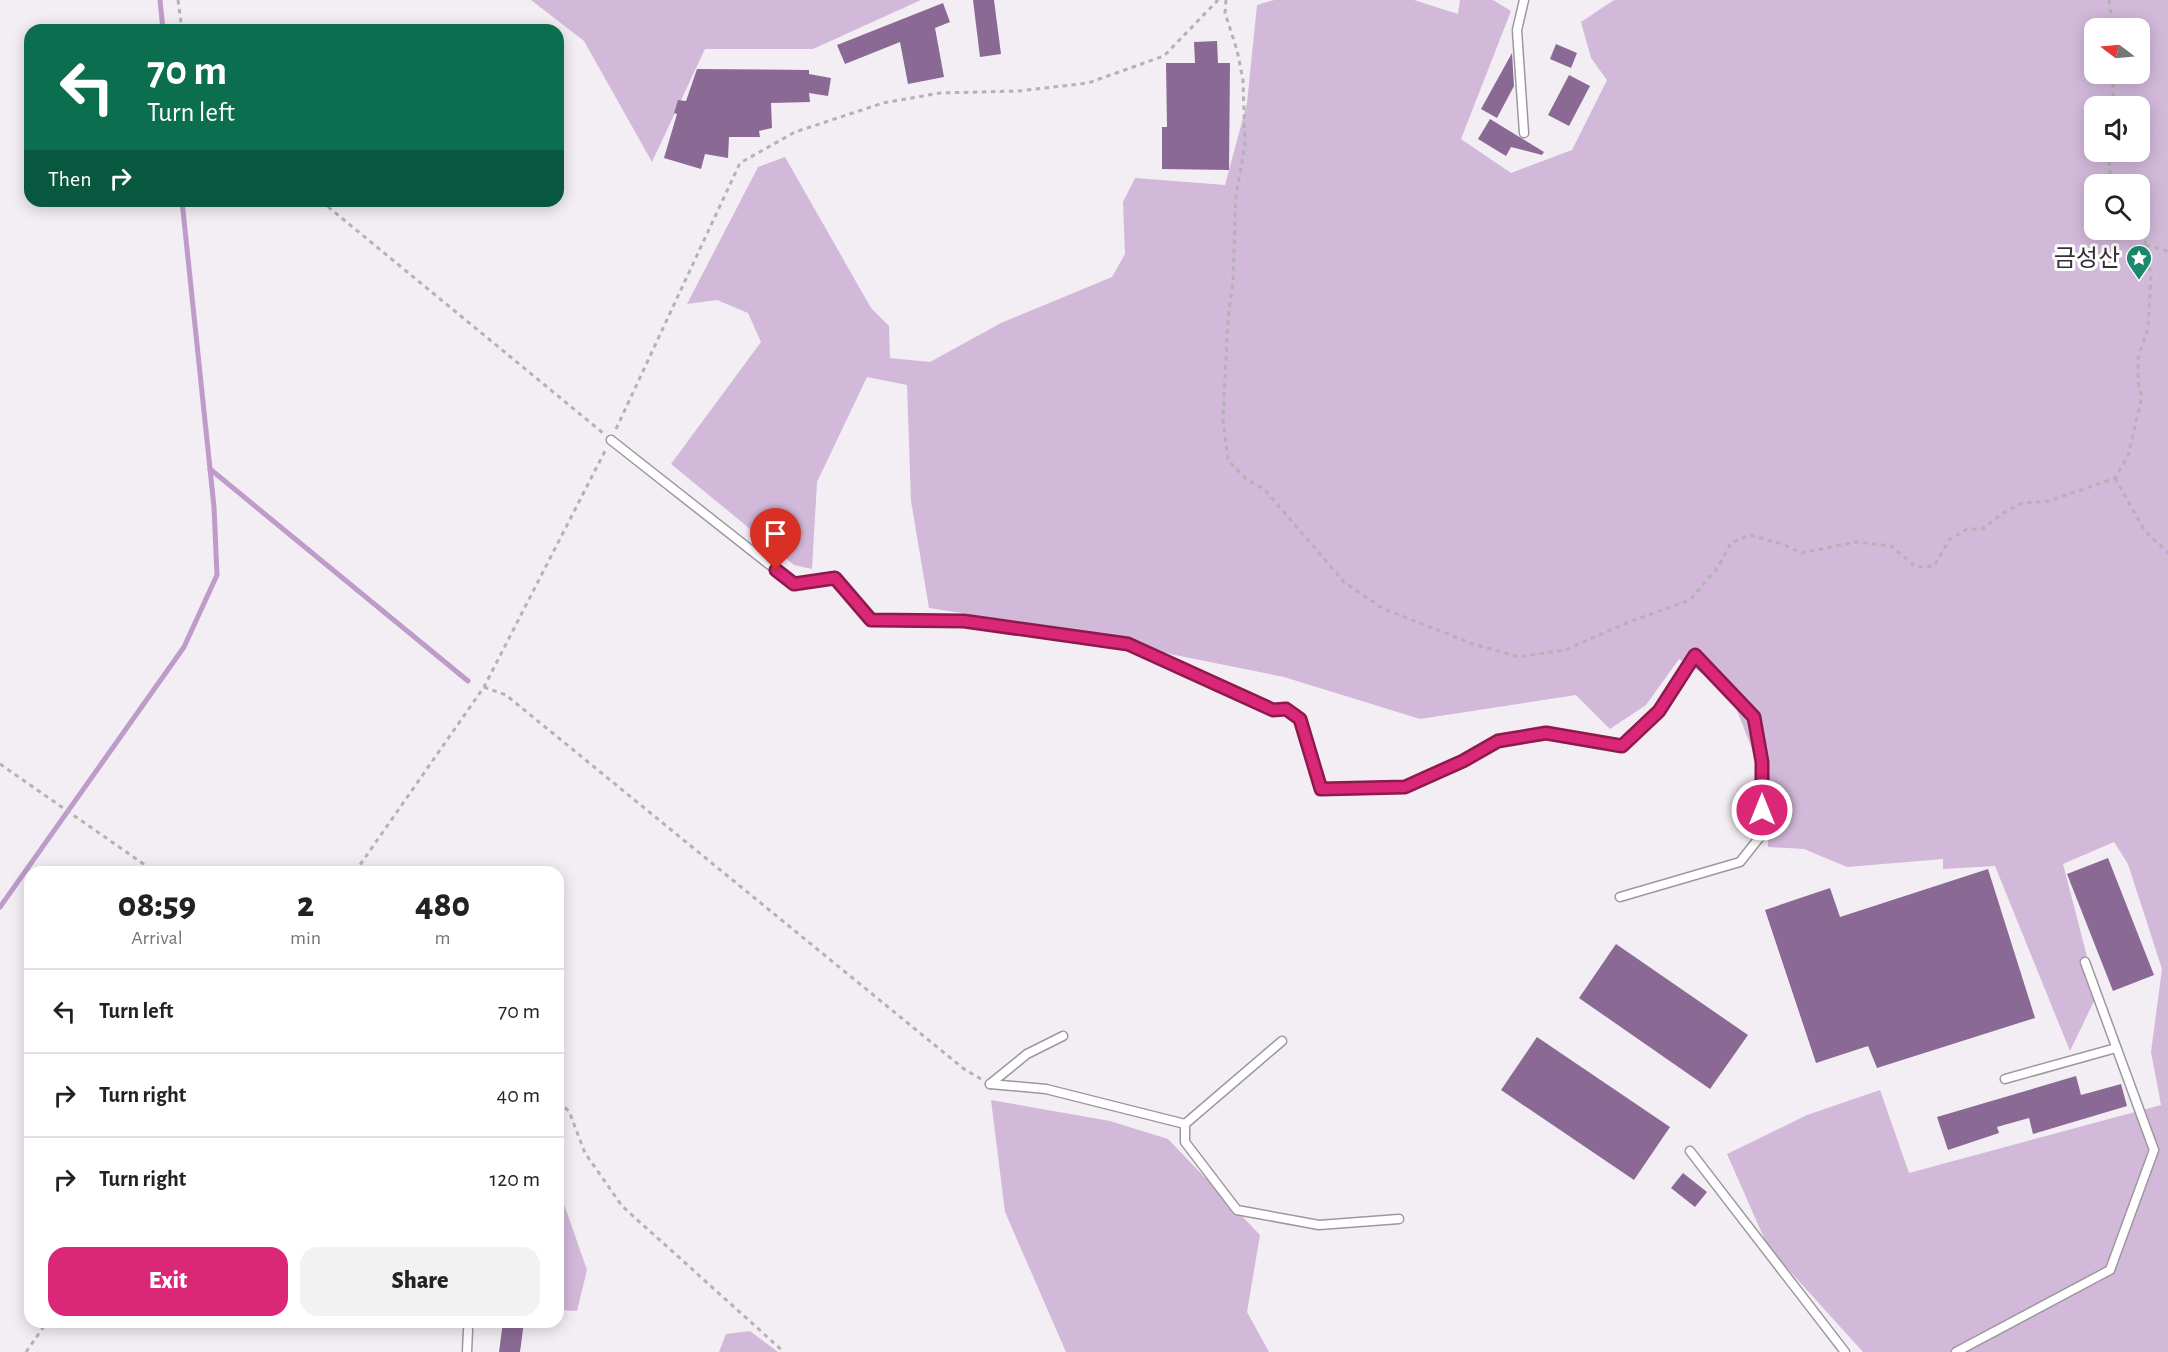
<!DOCTYPE html>
<html lang="en">
<head>
<meta charset="utf-8">
<style>
	:root { --surface:#fff; --page:#f2f2f2; --text:#222; --muted:#767676; --line:#e0e0e0; --accent:#db2777 }
	body { margin:0; font-family:"Alegreya Sans","Noto Sans KR",sans-serif; background:var(--page); color:var(--text); height:100vh; display:flex; flex-direction:column; font-size:22px; white-space:nowrap }
	* { box-sizing:border-box; margin:0 }
	p { font-size:20px; color:var(--muted) }
	.icon { flex:none; width:33px; height:33px; fill:none; stroke:currentColor; stroke-width:2; stroke-linecap:round; stroke-linejoin:round }
	.map { position:relative; flex:1; overflow:hidden }
	.drawer { position:absolute; left:24px; top:866px; width:540px; height:462px; display:flex; flex-direction:column; background:var(--surface); border-radius:18px; box-shadow:0 3px 15px #0003 }
	.drawer>* { flex:none }
	.hud { position:absolute; left:24px; top:24px; width:540px; height:183px; border-radius:18px; box-shadow:0 3px 15px #0003; background:#0b6e4f; color:#fff; overflow:hidden }
	.needle { width:39px; rotate:286deg }
	.buttons { position:absolute; left:2084px; top:18px; display:grid; gap:12px }
	.buttons a { display:grid; place-items:center; width:66px; height:66px; border-radius:12px; background:var(--surface); box-shadow:0 3px 15px #0003; font-size:30px }
	.pin { position:absolute; display:grid; place-items:center; width:51px; height:51px; color:#fff; margin:-62px -26px; border-radius:50% 50% 50% 0; rotate:-45deg; box-shadow:0 0 6px #0007 }
	.pin .icon { rotate:45deg }
	.me { position:absolute; width:66px; margin:-33px; rotate:0deg; stroke-linejoin:round; filter:drop-shadow(0 0 4px #0008) }
	.turn { display:flex; align-items:center; gap:21px; height:126px; padding:0 24px; font-size:27px }
	.turn .icon { width:78px; height:78px; stroke-width:2.5 }
	.turn b { display:block; font-size:42px; line-height:51px }
	.then { display:flex; align-items:center; height:57px; padding:0 24px; background:#0003; gap:12px; font-size:22px }
	.eta { display:flex; justify-content:space-evenly; align-items:center; height:102px; text-align:center }
	.eta b { font-size:36px; font-weight:800; line-height:42px }
	.button { display:flex; gap:12px; margin-top:auto; padding:12px 24px }
	.button a { flex:1; height:69px; border-radius:18px; background:var(--accent); color:#fff; font-size:24px; font-weight:800; line-height:69px; text-align:center }
	.button a+a { background:var(--page); color:var(--text) }
	ul { padding:0; list-style:none }
	li { display:flex; align-items:center; gap:18px; height:84px; padding:0 24px; border-top:2px solid var(--line) }
	li div { flex:1 }
	li b { display:block; font-size:22px }
	li em { font-style:normal }
	.map>svg:first-child { display:block }
	.green { fill:#d2b9da; fill-rule:evenodd }
	.lines { fill:none; stroke-linecap:round; stroke-linejoin:round }
	.stream { stroke:#be9bc8; stroke-width:5 }
	.building { fill:#8a6a94 }
	.service-casing { stroke:#9d989f; stroke-width:11 }
	.path { stroke:#b5b1b6; stroke-width:3; stroke-dasharray:4.5 4.5; stroke-linecap:butt }
	.service { stroke:#fff; stroke-width:8 }
	.route-casing { stroke:#8e194d; stroke-width:15 }
	.route { stroke:#db2777; stroke-width:10 }
	.labels { text-anchor:middle; stroke-width:6; stroke-linejoin:round; paint-order:stroke }
	.poi-label { font-size:24px; fill:#323033; stroke:#fff; text-anchor:end }
</style>
</head>
<body>
<div class="map">
<svg width="2168" height="1352" viewBox="0 0 2168 1352">
	<rect width="100%" height="100%" fill="#f3edf4"/>
	<g class="green">
		<polygon points="531,0 921,0 813,49 705,49 652,162 584,41"/>
		<path d="M1274,0H1414L1458,14L1460,0H1493L1511,11L1461,139L1511,173L1572,150L1607,80L1591,58L1581,22L1614,0H2168V1352H1863L1768,1247L1727,1154L1807,1115L1880,1090L1909,1173L2161,1105L2151,1052L2162,969L2128,864L2114,842L2063,864L2097,995L2070,1051L1995,866L1943,869V859L1847,867L1804,849L1768,847V790L1729,690L1679,659L1646,705L1610,729L1576,695L1420,719L1284,677L1160,652L1061,628L929,608L911,501L907,385L867,377L817,482L812,569L794,565L671,464L761,342L748,313L717,300L687,304L758,167L785,157L871,308L889,326L890,358L930,362L1001,323L1112,277L1125,254L1123,202L1135,178L1225,185L1247,103L1257,5ZM2094,28H2139V74H2094ZM2094,106H2139V152H2094ZM2094,184H2139V230H2094Z"/>
		<polygon points="991,1100 1110,1121 1168,1139 1260,1235 1247,1312 1269,1352 1066,1352 1005,1212"/>
		<polygon points="558,1187 587,1270 577,1311 558,1310"/>
		<polygon points="750,1331 778,1352 719,1352 726,1334"/>
	</g>
	<g class="lines">
		<g class="stream">
			<polyline points="160,0 163,30"/>
			<polyline points="210,469 468,681"/>
			<polyline points="0,907 184,647 217,575 214,507 182,201"/>
		</g>
	</g>
	<g class="building">
		<polygon points="973,0 994,0 1001,54 980,57"/>
		<polygon points="943,3 950,22 935,28 944,77 908,84 900,42 845,64 837,45"/>
		<polygon points="1217,41 1218,63 1230,63 1229,170 1162,169 1162,127 1167,127 1166,63 1195,63 1194,42"/>
		<polygon points="1556,44 1577,53 1571,68 1550,59"/>
		<polygon points="1512,53 1514,86 1497,118 1481,109"/>
		<polygon points="697,69 809,70 809,74 831,78 828,96 809,93 810,102 771,103 772,128 759,131 760,137 729,137 728,158 705,154 701,169 664,158 677,114 674,113 678,100 686,101"/>
		<polygon points="1569,75 1590,86 1569,126 1548,115"/>
		<polygon points="1490,119 1544,152 1542,155 1511,147 1506,156 1478,139"/>
		<polygon points="2108,858 2154,975 2113,991 2067,874"/>
		<polygon points="1988,869 2035,1018 1877,1068 1868,1046 1816,1063 1765,910 1830,888 1840,917"/>
		<polygon points="1616,944 1748,1035 1710,1089 1579,998"/>
		<polygon points="1537,1037 1670,1127 1634,1180 1501,1090"/>
		<polygon points="2076,1076 2081,1095 2121,1084 2127,1106 2033,1134 2029,1118 1997,1127 1999,1133 1948,1150 1937,1117"/>
		<polygon points="1683,1173 1707,1192 1695,1207 1671,1188"/>
		<polygon points="503,1322 524,1322 520,1352 499,1352"/>
	</g>
	<g class="lines">
		<g class="service-casing">
			<g id="service">
				<polyline points="1524,133 1517,30 1524,0"/>
				<polyline points="611,440 794,584 835,578 871,620 964,621 1128,644 1273,710 1286,709 1300,719 1321,789 1405,787 1463,761 1498,741 1546,733 1622,746 1659,710 1695,655 1754,717 1762,762 1763,833 1740,862 1620,897"/>
				<polyline points="1282,1041 1185,1124 1185,1142 1237,1210 1319,1225 1399,1219"/>
				<polyline points="2005,1079 2116,1048"/>
				<polyline points="990,1084 1046,1089 1185,1124"/>
				<polyline points="990,1084 1027,1054 1063,1036"/>
				<polyline points="1690,1151 1845,1352"/>
				<polyline points="467,1352 468,1330"/>
				<polyline points="1956,1352 2110,1270 2154,1150 2085,962"/>
			</g>
		</g>
		<g class="path">
			<polyline points="178,0 182,30"/>
			<polyline points="1226,0 1225,13 1237,50 1243,80 1245,146 1236,195 1233,282 1228,318 1223,420 1228,460 1245,478 1265,490 1344,582 1382,608 1473,644 1519,657 1565,650 1629,622 1690,600 1718,567 1731,543 1750,535 1782,544 1802,553 1856,542 1891,546 1916,567 1934,566 1949,540 1967,529 1983,529 2000,515 2022,503 2049,501 2115,478 2128,456 2142,396 2138,382 2138,358 2148,328 2151,276 2142,223 2139,219"/>
			<polyline points="2109,0 2113,28"/>
			<polyline points="2113,106 2113,74"/>
			<polyline points="2109,152 2110,172 2117,184"/>
			<polyline points="321,201 603,433"/>
			<polyline points="2146,245 2168,251"/>
			<polyline points="616,429 740,163 795,132 883,103 940,93 1019,91 1088,83 1164,56 1218,0"/>
			<polyline points="2115,478 2145,531 2168,553"/>
			<polyline points="484,687 506,695 964,1069 981,1079"/>
			<polyline points="0,764 155,872"/>
			<polyline points="355,872 484,687 605,451"/>
			<polyline points="558,1102 569,1111 585,1153 622,1206 784,1352"/>
			<polyline points="26,1352 47,1322"/>
		</g>
		<use href="#service" class="service"/>
	</g>
	<g class="lines">
		<g class="route-casing">
			<polyline id="route" points="776,570 794,584 835,578 871,620 964,621 1128,644 1273,710 1286,709 1300,719 1321,789 1405,787 1463,761 1498,741 1546,733 1622,746 1659,711 1695,655 1754,717 1762,762 1762,810"/>
		</g>
		<use href="#route" class="route"/>
	</g>
	<defs>
		<g id="sight-pin" transform="scale(1.35)"><path d="M0 17L-7.5 6A9.5 9.5 0 1 1 7.5 6Z" fill="#198a6b" stroke="#fff"/><path d="M0-6L1.8-2.2L6-1.7L2.9 1.2L3.7 5.4L0 3.3L-3.7 5.4L-2.9 1.2L-6-1.7L-1.8-2.2Z" fill="#fff"/></g>
	</defs>
	<g fill-rule="evenodd">
		<use href="#sight-pin" x="2139" y="258"/>
	</g>
	<g class="labels">
		<g class="poi-label">
			<text x="2120" y="266">금성산</text>
		</g>
	</g>
</svg>
<div class="buttons">
<a><svg class="needle" viewBox="-14 -14 28 28"><path d="M0-13l5 13h-10z" fill="#e53935"/><path d="M0 13l5-13h-10z" fill="#767676"/></svg></a>
<a><svg class="icon" aria-label="sound" viewBox="0 0 24 24"><path d="M4 9h4l5-4v14l-5-4H4zM17 9q2 3 0 6"/></svg></a>
<a><svg class="icon" aria-label="search" viewBox="0 0 24 24"><circle cx="10" cy="10" r="6"/><path d="M15 15l6 6"/></svg></a>
</div>
<div class="pin" style="left:776px;top:570px;background:#d93025"><svg class="icon" aria-label="arrive" viewBox="0 0 24 24"><path d="M6 21V4h12l-3 4 3 4H6"/></svg></div>
<svg class="me" style="left:1762px;top:810px" viewBox="-20 -20 40 40"><circle r="17" fill="#db2777" stroke="#fff" stroke-width="3"/><path d="M0-11L8 9 0 5-8 9z" fill="#fff"/></svg>
<div class="hud">
<div class="turn"><svg class="icon" aria-label="left" viewBox="0 0 24 24"><path d="M17 20v-9H6M10 6l-5 5 5 5"/></svg><div><b>70 m</b>Turn left</div></div>
<div class="then">Then<svg class="icon" aria-label="right" viewBox="0 0 24 24"><path d="M7 20v-9h11M14 6l5 5-5 5"/></svg></div>
</div>
<section class="drawer">
<div class="eta">
<div><b>08:59</b><p>Arrival</p></div>
<div><b>2</b><p>min</p></div>
<div><b>480</b><p>m</p></div>
</div>
<ul>
<li><svg class="icon" aria-label="left" viewBox="0 0 24 24"><path d="M17 20v-9H6M10 6l-5 5 5 5"/></svg><div><b>Turn left</b></div><em>70 m</em></li>
<li><svg class="icon" aria-label="right" viewBox="0 0 24 24"><path d="M7 20v-9h11M14 6l5 5-5 5"/></svg><div><b>Turn right</b></div><em>40 m</em></li>
<li><svg class="icon" aria-label="right" viewBox="0 0 24 24"><path d="M7 20v-9h11M14 6l5 5-5 5"/></svg><div><b>Turn right</b></div><em>120 m</em></li>
</ul>
<div class="button"><a>Exit</a><a>Share</a></div>
</section>
</div>
</body>
</html>
